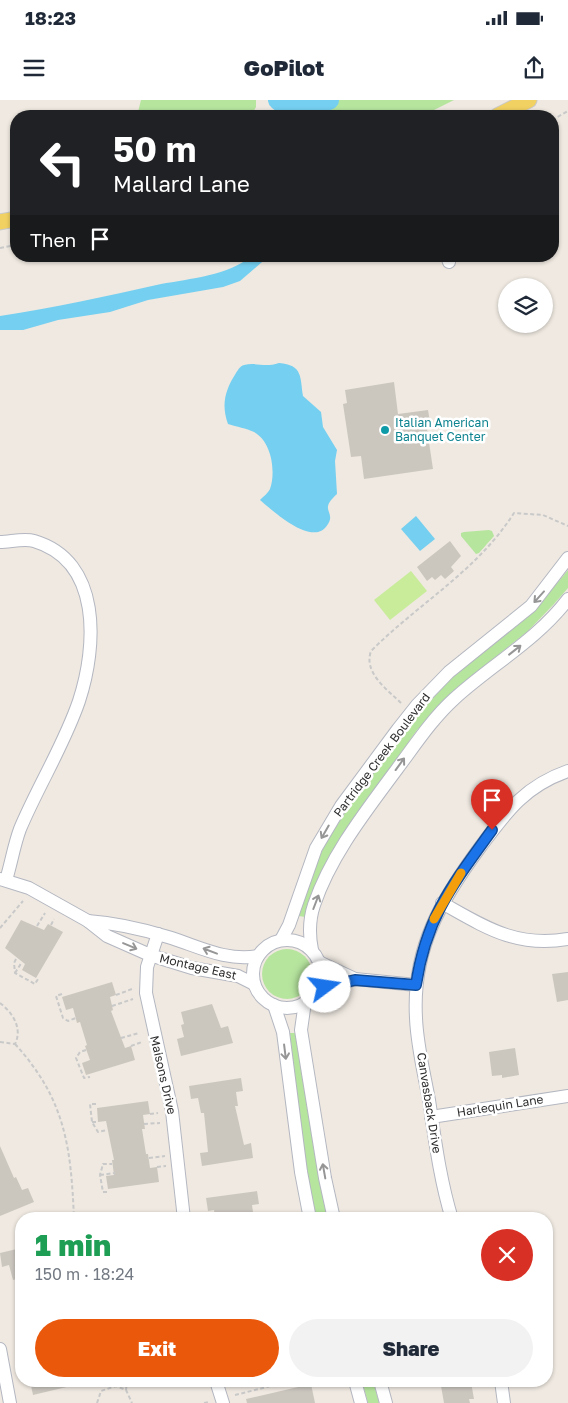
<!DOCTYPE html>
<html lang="en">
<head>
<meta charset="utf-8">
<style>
	:root { --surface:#fff; --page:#f2f2f3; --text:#1f2937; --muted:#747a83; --accent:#ea580c }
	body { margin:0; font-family:"Golos Text",sans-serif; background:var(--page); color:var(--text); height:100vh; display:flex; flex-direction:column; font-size:19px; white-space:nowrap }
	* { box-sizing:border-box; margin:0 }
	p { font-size:16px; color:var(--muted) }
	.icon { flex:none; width:28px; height:28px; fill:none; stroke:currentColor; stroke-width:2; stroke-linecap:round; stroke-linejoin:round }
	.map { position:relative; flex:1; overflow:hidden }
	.panel { position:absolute; left:15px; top:1112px; width:538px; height:175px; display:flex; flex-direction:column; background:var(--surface); border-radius:20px; box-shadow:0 1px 4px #0004 }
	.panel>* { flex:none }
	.guide { position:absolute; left:10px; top:10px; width:549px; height:152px; border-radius:20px; box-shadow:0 1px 4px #0004; background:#202124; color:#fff; overflow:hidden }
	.buttons { position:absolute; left:498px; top:178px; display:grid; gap:10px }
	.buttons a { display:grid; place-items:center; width:55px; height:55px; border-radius:50%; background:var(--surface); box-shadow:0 1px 4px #0004; font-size:25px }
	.pin { position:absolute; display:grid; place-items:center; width:42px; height:42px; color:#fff; margin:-51px -21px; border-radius:50% 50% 50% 0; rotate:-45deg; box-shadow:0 0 5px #0007 }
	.pin .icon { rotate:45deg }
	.me { position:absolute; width:55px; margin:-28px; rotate:76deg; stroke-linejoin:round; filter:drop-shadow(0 0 4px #0008) }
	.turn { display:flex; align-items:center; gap:18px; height:105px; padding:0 20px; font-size:22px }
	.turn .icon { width:65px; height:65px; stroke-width:2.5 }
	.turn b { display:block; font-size:35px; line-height:42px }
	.then { display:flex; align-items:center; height:48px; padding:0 20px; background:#0003; gap:10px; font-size:19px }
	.round { display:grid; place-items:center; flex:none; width:52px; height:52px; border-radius:26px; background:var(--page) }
	.summary { display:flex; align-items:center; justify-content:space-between; height:85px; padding:0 20px }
	h1 { font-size:30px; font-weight:800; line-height:38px; color:#1e9e55 }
	.action { display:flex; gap:10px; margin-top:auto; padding:10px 20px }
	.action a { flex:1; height:58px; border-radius:30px; background:var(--accent); color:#fff; font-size:20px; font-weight:800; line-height:58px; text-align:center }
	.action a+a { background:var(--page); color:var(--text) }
	.status { display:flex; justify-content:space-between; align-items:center; height:35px; padding:0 25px; background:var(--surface); direction:ltr }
	.status svg { height:14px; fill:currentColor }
	header { display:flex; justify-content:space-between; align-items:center; height:65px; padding:0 20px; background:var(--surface); font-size:22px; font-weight:800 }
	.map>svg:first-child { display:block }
	.green { fill:#b6e59e }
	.pitch { fill:#c9ec9a }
	.water { fill:#75cff0 }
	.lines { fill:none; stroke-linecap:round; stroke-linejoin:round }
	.stream { stroke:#75cff0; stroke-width:3 }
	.river { stroke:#75cff0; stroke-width:20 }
	.building { fill:#cbc7bf }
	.minor-casing { stroke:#b4b7c1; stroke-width:14 }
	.major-casing { stroke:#c9c9c9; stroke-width:17 }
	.path { stroke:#c9c9c9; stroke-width:2; stroke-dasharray:4 2.5; stroke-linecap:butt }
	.minor { stroke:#fff; stroke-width:12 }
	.major { stroke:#f2d163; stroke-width:15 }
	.oneway { stroke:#969696 }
	.route-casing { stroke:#114b97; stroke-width:12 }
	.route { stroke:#1a73e8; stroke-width:9 }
	.slow { stroke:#f59e0b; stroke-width:9 }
	.culture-dot { fill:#0f9aa8; stroke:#fff; stroke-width:2 }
	.labels { text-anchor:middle; stroke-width:5; stroke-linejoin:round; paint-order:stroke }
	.culture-label { font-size:12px; fill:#0d838f; stroke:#fff; text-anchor:start }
	.street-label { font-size:12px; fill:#2e2e2e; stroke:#fff }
</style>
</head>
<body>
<div class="status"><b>18:23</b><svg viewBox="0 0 49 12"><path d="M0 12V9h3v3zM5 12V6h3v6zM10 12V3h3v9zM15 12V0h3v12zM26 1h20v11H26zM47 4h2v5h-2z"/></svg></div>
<header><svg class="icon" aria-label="menu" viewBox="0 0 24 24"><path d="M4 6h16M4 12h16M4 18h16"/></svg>GoPilot<svg class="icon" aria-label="share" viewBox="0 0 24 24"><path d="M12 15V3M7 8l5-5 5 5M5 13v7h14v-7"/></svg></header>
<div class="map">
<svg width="568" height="1303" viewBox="0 0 568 1303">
	<rect width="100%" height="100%" fill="#efe9e1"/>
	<g class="green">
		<polygon points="141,0 256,0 256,7 251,16 137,16"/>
		<polygon points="289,0 454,0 422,16 310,16"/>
		<polygon points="489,430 492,431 494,436 479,453 476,454 461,436 461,433 464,432"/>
		<polygon points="568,470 568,488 554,504 527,532 459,586 417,630 338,741 312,794 305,817 299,816 316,763 327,741 350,705 412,620 454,576 534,511"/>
		<circle cx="287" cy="874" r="25"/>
		<path d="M290,933H295L328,1119H317C301,1058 297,995 290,933Z"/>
		<polygon points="362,1281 373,1281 379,1303 368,1303"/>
	</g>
	<polygon class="pitch" points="411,471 427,491 390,520 374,500"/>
	<g class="water">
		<path d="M251,156H269L240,181L223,187L148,200L110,212L58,220L23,230H0V216C54,208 107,196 161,184C189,179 230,175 251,156Z"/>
		<path d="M279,263C303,265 300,277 303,296L321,312L323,327L337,350L335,361L337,394C318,411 336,411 328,424C314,449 273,411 260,400C263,397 268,393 270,389C276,372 272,342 254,332C246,328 237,327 228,324C221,305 225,290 236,273C238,270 240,266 244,265C257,262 264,268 279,263Z"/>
		<polygon points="416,416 435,439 420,451 401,429"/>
	</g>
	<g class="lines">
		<polyline class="stream" points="286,16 290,9"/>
		<polyline class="river" points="278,0 290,9 329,0"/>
	</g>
	<g class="building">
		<polygon points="394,282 398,314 428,310 431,328 427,329 433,369 364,379 361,356 351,357 343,304 347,303 345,290"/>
		<polygon points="450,441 461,456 451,467 454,471 445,479 441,475 435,480 432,477 427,481 417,467"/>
		<polygon points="21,820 44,830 48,824 63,832 36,878 22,870 25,864 5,848"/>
		<polygon points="568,872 568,900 557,902 552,874"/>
		<polygon points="112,882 116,895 110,897 113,910 111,911 125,948 131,946 135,960 86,975 82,963 90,960 85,946 87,945 80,922 77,923 73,908 66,910 62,897"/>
		<polygon points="212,904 221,928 228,926 233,943 181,956 177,939 184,937 181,925 184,924 181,912"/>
		<polygon points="515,948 519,975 502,978 502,975 492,976 489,952"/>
		<polygon points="241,978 243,991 236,992 238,1006 235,1006 244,1045 251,1043 253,1058 202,1066 200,1053 208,1052 204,1013 201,1013 198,998 191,999 189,986"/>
		<polygon points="148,1001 150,1014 143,1015 145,1029 142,1029 146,1054 148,1054 150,1068 157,1067 159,1082 108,1089 106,1076 114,1075 112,1060 114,1060 106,1021 98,1022 97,1008"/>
		<polygon points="0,1046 14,1078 16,1077 22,1090 28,1088 34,1102 0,1116"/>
		<polygon points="257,1091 259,1104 252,1105 254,1119 215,1119 214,1110 208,1111 206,1098"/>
		<polygon points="21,1148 21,1178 13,1180 9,1165 2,1167 0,1153"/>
		<polygon points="30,1281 75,1281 75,1285 33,1295"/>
		<polygon points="471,1282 474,1299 469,1299 470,1303 444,1303 441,1286"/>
		<polygon points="311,1284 315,1303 247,1303 246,1299"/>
	</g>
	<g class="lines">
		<g class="minor-casing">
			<g id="minor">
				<polyline points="447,156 449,162"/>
				<path d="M0,442C10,442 24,438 34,441C102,461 97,546 79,601C64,645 38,686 20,729C14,745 11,764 6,780"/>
				<polyline points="0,779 29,788 88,821 107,836 150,855 192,868 238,876 254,884"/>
				<path d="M442,803C485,827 516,848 568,839"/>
				<path d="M88,821C115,823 142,829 168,837C198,846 226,862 258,856"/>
				<polyline points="158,834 147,867 146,893 172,1011 184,1119"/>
				<polyline points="281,840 289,825 316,748 341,706 398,629 417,605 449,572 531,506 568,458"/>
				<circle cx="287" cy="874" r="34"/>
				<path d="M312,850C309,835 309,820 314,805C331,755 366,711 397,669C415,645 432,619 454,599C491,565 537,540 568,499"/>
				<polyline points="319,862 355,879 416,885"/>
				<polyline points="316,891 355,879"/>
				<polyline points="305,902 301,930 325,1078 334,1119"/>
				<polyline points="274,905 283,932 301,1072 310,1119"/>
				<polyline points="431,1017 568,996"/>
				<path d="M452,1119C440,1080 435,1040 429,1000C424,973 417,945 416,918C412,848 441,800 481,746C507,711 525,686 568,671"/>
				<polyline points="0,1249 10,1303"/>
				<polyline points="216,1281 223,1303"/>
				<polyline points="355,1281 361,1303"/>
				<polyline points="380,1281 386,1303"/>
				<polyline points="501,1281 504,1303"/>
			</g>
		</g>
		<g class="major-casing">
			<g id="major">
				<polyline points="497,16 529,0"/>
				<polyline points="0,122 16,119"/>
			</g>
		</g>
		<g class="path">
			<polyline points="552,20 568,11"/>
			<polyline points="0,148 16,145"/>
			<path d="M401,603C388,590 363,573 371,551C419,503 477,471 514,413L543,415L568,426"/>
			<polyline points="51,825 54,819"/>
			<polyline points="37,826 45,813"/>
			<polyline points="0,828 23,801"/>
			<polyline points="16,859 14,863 15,873 35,884 38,879"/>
			<polyline points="15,873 22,862"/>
			<polyline points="62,894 56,896 63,918 68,921 76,918"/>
			<polyline points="116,895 132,889"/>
			<path d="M0,903C12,912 23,928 15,944"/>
			<polyline points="112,906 133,899"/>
			<polyline points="121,938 139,933"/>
			<polyline points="0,942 15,944"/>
			<path d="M15,944C65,999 71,1046 74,1119"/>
			<polyline points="131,946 142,942"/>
			<polyline points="86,950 80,952 76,958 84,978 90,977"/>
			<polyline points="96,1004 90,1004 92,1022 98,1032 107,1030"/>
			<polyline points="150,1014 158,1013"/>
			<polyline points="92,1022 98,1022"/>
			<polyline points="144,1024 160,1023"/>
			<polyline points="149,1058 165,1056"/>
			<polyline points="157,1067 166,1066"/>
			<polyline points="100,1075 115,1073"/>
			<polyline points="107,1092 103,1092 100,1075 103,1064 112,1064"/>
			<polyline points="103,1119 102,1117 109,1116"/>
			<polyline points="126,1290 127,1281"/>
			<polyline points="235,1295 291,1281"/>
			<polyline points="97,1303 101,1291 116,1286 126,1290 132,1303"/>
			<polyline points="204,1303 209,1302"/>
		</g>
		<use href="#minor" class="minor"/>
		<use href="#major" class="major"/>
	</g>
	<defs><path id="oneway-shaft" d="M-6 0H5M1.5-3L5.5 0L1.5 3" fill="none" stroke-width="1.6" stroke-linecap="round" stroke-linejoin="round" transform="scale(1.25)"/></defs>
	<g class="oneway">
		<use href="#oneway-shaft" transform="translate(539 497) rotate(132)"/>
		<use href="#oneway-shaft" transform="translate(515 550) rotate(-38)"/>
		<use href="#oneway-shaft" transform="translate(400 664) rotate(-54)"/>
		<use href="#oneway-shaft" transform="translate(325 732) rotate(120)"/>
		<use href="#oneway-shaft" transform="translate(316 802) rotate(-69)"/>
		<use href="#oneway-shaft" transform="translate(130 846) rotate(23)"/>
		<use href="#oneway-shaft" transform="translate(210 851) rotate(-159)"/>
		<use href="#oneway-shaft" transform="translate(285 952) rotate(83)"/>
		<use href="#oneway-shaft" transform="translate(324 1071) rotate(-100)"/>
	</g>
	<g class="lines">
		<g class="route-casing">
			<path id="route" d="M325,887L355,880L416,885C426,817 453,784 492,730"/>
		</g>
		<use href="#route" class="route"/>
		<polyline class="slow" points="434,819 461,773"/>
	</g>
	<circle class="culture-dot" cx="385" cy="330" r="5"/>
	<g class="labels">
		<g class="culture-label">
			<text x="395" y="327">Italian American<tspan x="395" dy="14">Banquet Center</tspan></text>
		</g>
		<g class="street-label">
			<text transform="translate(382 655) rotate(-53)" y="4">Partridge Creek Boulevard</text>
			<text transform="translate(198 867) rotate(13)" y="4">Montage East</text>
			<text transform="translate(163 975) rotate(77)" y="4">Maisons Drive</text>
			<text transform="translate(429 1003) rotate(81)" y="4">Canvasback Drive</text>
			<text transform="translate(500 1006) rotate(-9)" y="4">Harlequin Lane</text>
		</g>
	</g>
</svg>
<div class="buttons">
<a><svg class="icon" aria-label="layers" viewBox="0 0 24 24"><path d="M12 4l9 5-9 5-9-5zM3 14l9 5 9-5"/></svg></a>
</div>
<div class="pin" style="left:492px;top:730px;background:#d93025"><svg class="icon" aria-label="arrive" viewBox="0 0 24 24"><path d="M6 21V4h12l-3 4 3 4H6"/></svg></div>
<svg class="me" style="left:325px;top:887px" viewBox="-20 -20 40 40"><circle r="19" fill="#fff"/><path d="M0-13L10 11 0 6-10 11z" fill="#1a73e8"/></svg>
<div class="guide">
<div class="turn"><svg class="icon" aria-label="left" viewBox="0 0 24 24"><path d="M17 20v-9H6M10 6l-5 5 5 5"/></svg><div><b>50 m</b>Mallard Lane</div></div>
<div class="then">Then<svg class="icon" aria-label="arrive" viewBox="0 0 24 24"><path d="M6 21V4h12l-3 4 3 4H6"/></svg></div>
</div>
<section class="panel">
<div class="summary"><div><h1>1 min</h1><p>150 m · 18:24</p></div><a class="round" style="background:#d93025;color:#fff"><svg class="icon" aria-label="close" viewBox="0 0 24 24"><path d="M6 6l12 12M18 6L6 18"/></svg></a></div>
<div class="action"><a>Exit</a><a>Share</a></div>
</section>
</div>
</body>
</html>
